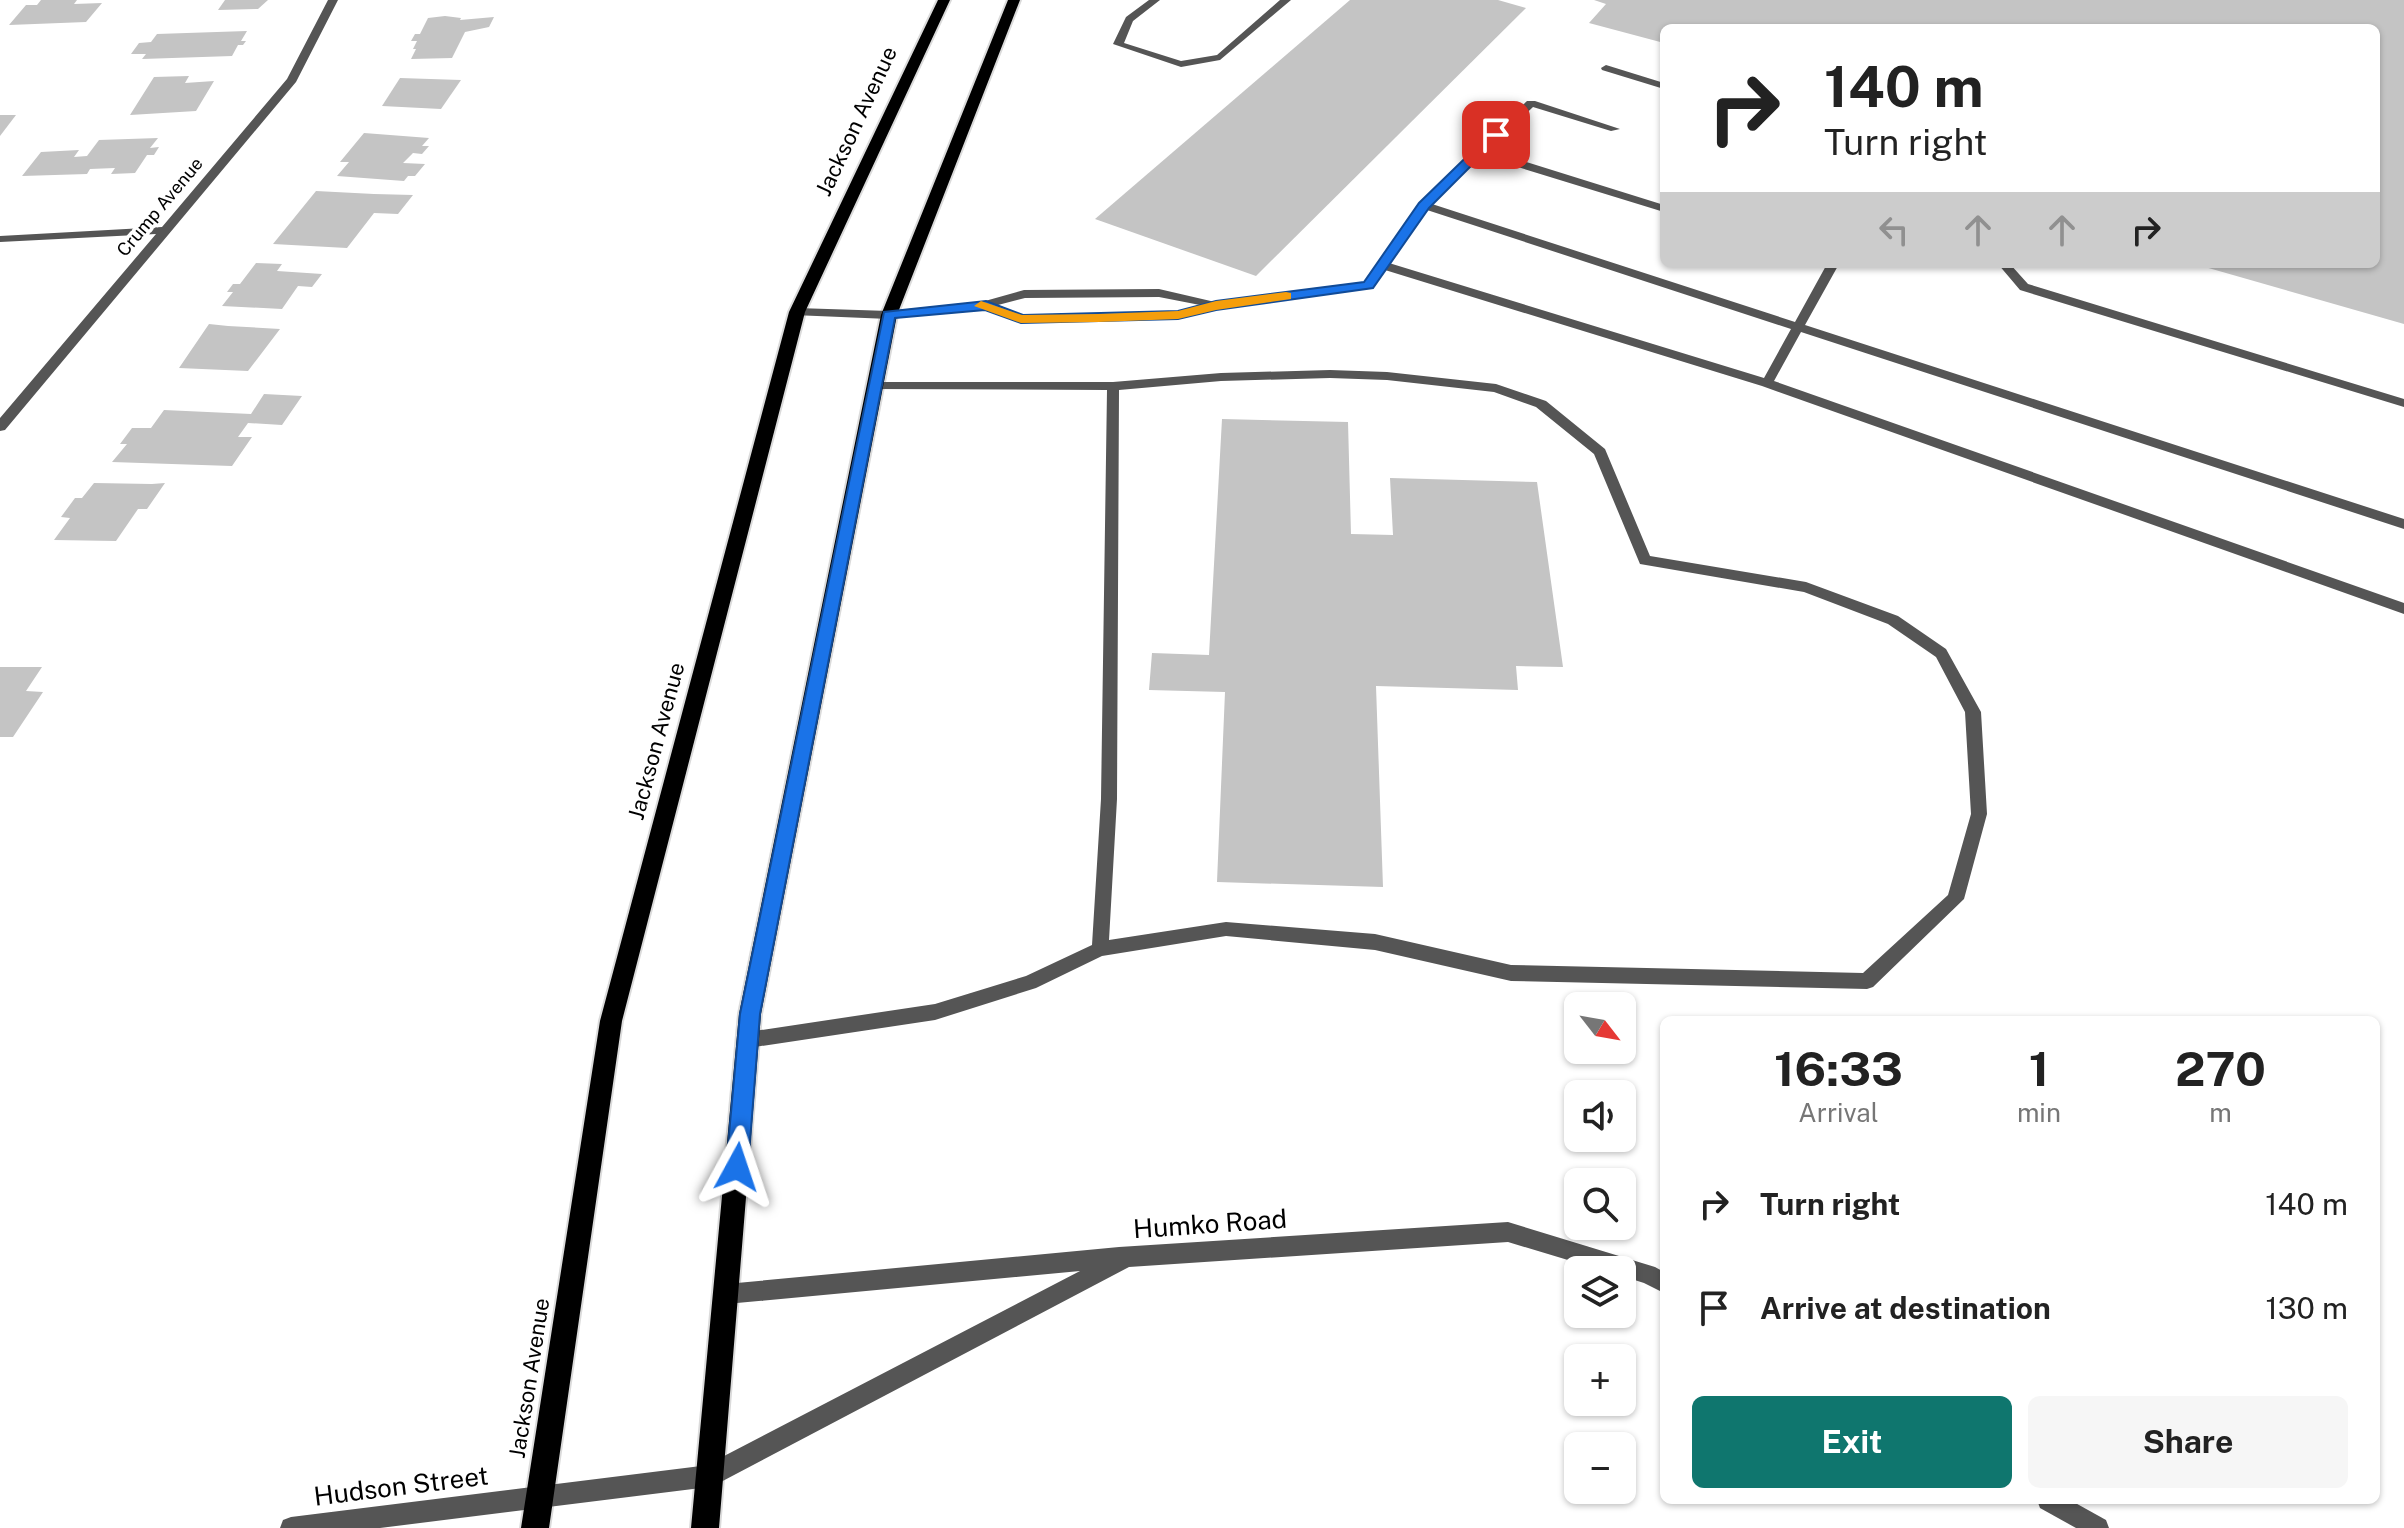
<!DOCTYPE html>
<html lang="en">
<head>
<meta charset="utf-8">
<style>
	:root { --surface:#fff; --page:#f6f6f6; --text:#222; --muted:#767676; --accent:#0f766e }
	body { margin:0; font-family:"Public Sans",sans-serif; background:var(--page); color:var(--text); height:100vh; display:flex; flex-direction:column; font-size:30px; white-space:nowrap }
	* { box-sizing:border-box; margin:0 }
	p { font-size:26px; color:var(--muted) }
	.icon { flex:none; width:44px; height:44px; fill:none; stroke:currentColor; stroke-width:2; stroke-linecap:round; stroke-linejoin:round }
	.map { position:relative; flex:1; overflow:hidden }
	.drawer { position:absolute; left:1660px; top:1016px; width:720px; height:488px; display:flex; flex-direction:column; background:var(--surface); border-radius:12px; box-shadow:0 2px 6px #0004 }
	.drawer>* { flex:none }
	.guide { position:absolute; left:1660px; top:24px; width:720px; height:244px; border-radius:12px; box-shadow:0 2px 6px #0004; background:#fff; color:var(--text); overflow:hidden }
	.needle { width:52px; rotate:121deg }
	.buttons { position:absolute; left:1564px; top:992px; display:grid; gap:16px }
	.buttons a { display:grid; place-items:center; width:72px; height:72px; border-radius:12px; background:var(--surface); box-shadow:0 2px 6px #0004; font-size:40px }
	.pin { position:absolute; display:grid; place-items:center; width:68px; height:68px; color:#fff; margin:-34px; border-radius:16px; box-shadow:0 4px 12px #0006 }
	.me { position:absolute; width:88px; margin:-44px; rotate:5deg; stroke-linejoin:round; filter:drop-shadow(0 0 6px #0008) }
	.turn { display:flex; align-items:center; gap:28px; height:168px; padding:0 32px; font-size:36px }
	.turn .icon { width:104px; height:104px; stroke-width:2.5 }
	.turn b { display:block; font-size:56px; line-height:68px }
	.lanes { display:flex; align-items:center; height:76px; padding:0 32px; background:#0003; justify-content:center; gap:40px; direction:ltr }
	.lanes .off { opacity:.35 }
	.eta { display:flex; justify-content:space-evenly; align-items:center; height:136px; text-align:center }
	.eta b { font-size:48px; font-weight:700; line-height:56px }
	.button { display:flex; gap:16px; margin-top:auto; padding:16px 32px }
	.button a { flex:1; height:92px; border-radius:12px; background:var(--accent); color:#fff; font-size:32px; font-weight:700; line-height:92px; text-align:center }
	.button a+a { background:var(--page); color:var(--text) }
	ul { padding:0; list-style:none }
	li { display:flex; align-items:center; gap:24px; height:104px; padding:0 32px }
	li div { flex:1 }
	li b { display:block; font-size:30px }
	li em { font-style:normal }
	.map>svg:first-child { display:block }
	.building { fill:#c4c4c4 }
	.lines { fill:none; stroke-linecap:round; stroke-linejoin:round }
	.primary-casing { stroke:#dbdbdb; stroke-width:4 }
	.service { fill:#555; fill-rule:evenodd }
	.minor { fill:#555; fill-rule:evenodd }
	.primary { fill:#000; fill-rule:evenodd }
	.route { fill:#1a73e8; stroke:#114b97; stroke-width:2 }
	.slow { fill:#f59e0b }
	.labels { text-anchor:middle; stroke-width:7; stroke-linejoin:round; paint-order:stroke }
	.far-street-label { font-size:18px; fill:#000; stroke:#fff }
	.street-label { font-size:22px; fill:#000; stroke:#fff }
	.near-street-label { font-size:26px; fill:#000; stroke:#fff }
</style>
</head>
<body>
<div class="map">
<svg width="2404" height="1528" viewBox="0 0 2404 1528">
	<rect width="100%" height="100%" fill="#fff"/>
	<g class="building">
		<polygon points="41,0 77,0 74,4 102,3 86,22 9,25 26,5 37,5"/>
		<polygon points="225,0 268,0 258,9 218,10"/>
		<polygon points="1350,0 1498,0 1526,8 1256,276 1095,219"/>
		<polygon points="1594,0 2404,0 2404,324 2198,265 2376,264 2376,28 1664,28 1664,43 1589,23 1606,4"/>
		<polygon points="445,16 461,18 460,20 494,17 489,27 465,32 452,58 411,59 416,49 413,49 417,41 411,41 415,34 420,34 428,18"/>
		<polygon points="247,31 241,41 246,41 243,45 238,45 232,56 142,59 146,54 131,54 139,43 151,42 157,34"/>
		<polygon points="189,76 185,83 214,81 196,111 130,115 154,77"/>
		<polygon points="400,78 461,80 441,109 382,106"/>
		<polygon points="0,115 16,115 0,136"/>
		<polygon points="364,133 429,138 422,146 429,146 422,154 413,153 403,163 425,164 415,176 408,176 404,181 337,176 349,162 340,162"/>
		<polygon points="158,138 150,148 159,147 154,155 147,155 135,173 111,174 115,168 90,169 87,174 22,176 41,152 79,150 74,157 87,156 99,140"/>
		<polygon points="316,191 374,194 413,195 398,214 374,213 347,248 273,244"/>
		<polygon points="256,263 282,264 277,271 322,274 312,287 298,286 282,309 222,306 233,292 227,292 233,284 240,284"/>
		<polygon points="209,324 228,326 280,329 248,371 179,368"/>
		<polygon points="264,394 302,396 282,425 248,423 238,437 252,437 232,466 112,462 127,444 120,444 132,428 151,428 164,410 251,414"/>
		<polygon points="1222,419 1348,422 1351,534 1393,535 1390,478 1537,482 1563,667 1516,666 1518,690 1376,686 1383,887 1217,882 1225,692 1149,690 1152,653 1209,655"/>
		<polygon points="94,483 152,484 165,483 147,509 138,509 116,541 54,540 70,518 61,517 75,498 82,498"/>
		<polygon points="0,667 42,667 26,691 43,692 13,737 0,737"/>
	</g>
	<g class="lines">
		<g class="primary-casing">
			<g id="primary">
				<polygon points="938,0 950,0 805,312 622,1021 549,1528 521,1528 600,1021 789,312"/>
				<polygon points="1008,0 1020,0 897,315 761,1014 719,1528 691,1528 739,1014 881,315"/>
			</g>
		</g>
		<g class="service">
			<polygon points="1149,0 1160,0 1133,21 1124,43 1181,61 1217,55 1280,0 1291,0 1220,60 1181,67 1113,44 1126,17"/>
			<polygon points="1606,65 1664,83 1664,89 1602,70 1601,68"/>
			<path d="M1527,101H1535L1620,129L1611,131L1533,107L1488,150L1664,205V212L1482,156L1432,204L1795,322L1827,264H1839L1805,325L2404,519V529L1801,332L1774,381L2404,603V614L1762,386L1385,270L1372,288L1368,289L1217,309L1178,319L1021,323L985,309L889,319L883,315L889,311L985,301L1024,290L1159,289L1215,302L1364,282L1420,203ZM1427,210L1791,329L1764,378L1389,263ZM1159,297L1200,305L1178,311L1023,315L998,305L1025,298Z"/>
			<polygon points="1998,264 2010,264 2028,284 2404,399 2404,407 2020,290"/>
			<path d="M1330,370L1387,372L1496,384L1546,401L1605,449L1650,556L1806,582L1898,616L1946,649L1981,712L1987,814L1964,899L1873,987L1867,989L1511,981L1375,950L1226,936L1102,956L1036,988L935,1020L748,1048L742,1046L739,1040L742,1034L748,1032L935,1004L1026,976L1092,945L1101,799L1107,390L875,389L869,385L870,382H1113L1221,373ZM1330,378L1387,380L1494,392L1536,407L1594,454L1640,564L1804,592L1888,624L1936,657L1965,712L1971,814L1948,895L1863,973L1511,965L1375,934L1226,922L1109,940L1117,799L1119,390L1221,381Z"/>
			<polygon points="1508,1222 1655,1267 1664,1272 1664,1293 1644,1283 1622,1276 1622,1270 1601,1270 1508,1242 1129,1267 717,1484 709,1487 701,1484 698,1476 701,1468 1080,1271 726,1304 719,1301 716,1294 719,1287 726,1284 1119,1247"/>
			<polygon points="2037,1500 2070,1500 2106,1520 2109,1528 2076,1528 2040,1508"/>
		</g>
		<g class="minor">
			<polygon points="328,0 338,0 296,82 5,430 0,431 0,418 156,234 0,242 0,236 162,227 287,79"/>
			<polygon points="797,308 889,311 895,315 889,319 793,315 791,312"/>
			<polygon points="709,1465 717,1468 720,1476 717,1484 709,1487 380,1528 280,1528 283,1520 291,1517"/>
		</g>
		<use href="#primary" class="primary"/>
	</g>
	<polygon class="route" points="1491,133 1502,135 1429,208 1373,288 1216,310 1178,319 1021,323 985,310 895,318 760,1014 748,1167 745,1175 737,1178 729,1175 726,1167 740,1014 884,312 986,301 1023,315 1178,311 1216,301 1364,282 1419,203"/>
	<polygon class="slow" points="1286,292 1291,293 1291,299 1216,310 1178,319 1098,322 1021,323 974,306 981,301 1022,315 1098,314 1178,311 1216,301"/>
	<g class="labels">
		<g class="far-street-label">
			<text transform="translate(160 207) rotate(-50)" y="6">Crump Avenue</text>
		</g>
		<g class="street-label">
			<text transform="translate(856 121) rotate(-65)" y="8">Jackson Avenue</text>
			<text transform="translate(656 741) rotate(-75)" y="8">Jackson Avenue</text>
			<text transform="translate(529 1378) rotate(-81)" y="8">Jackson Avenue</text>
		</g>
		<g class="near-street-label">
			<text transform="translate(1210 1224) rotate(-4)" y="9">Humko Road</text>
			<text transform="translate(401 1486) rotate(-7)" y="9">Hudson Street</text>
		</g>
	</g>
</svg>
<div class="buttons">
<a><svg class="needle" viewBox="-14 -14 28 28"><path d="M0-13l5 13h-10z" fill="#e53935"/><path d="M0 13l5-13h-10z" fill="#767676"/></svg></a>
<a><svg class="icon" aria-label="sound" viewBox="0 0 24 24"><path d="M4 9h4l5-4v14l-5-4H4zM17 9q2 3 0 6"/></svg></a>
<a><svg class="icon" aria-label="search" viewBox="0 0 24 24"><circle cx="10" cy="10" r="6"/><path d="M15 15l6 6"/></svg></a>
<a><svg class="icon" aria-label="layers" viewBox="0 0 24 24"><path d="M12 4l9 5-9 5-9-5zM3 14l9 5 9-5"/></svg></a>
<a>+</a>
<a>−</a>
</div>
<div class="pin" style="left:1496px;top:135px;background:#d93025"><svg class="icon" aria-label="arrive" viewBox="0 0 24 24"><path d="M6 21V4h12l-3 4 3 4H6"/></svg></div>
<svg class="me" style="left:737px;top:1167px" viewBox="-20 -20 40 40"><path d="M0-17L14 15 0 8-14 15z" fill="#1a73e8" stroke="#fff" stroke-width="4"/></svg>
<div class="guide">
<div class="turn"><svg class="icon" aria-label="right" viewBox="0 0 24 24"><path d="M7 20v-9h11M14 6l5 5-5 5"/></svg><div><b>140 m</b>Turn right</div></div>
<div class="lanes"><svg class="icon off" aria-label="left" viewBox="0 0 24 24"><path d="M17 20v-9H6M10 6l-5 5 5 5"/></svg><svg class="icon off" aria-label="ahead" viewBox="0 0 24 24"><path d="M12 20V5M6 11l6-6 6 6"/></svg><svg class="icon off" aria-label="ahead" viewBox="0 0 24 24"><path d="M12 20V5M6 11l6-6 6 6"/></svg><svg class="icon" aria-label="right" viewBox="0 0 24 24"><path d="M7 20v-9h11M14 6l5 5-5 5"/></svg></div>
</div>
<section class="drawer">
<div class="eta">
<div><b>16:33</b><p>Arrival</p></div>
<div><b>1</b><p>min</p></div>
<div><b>270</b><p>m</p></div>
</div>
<ul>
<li><svg class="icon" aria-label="right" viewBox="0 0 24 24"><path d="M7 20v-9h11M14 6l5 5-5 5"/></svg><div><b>Turn right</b></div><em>140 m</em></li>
<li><svg class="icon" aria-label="arrive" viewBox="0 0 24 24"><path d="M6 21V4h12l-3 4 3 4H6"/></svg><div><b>Arrive at destination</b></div><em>130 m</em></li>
</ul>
<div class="button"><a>Exit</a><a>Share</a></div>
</section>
</div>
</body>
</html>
